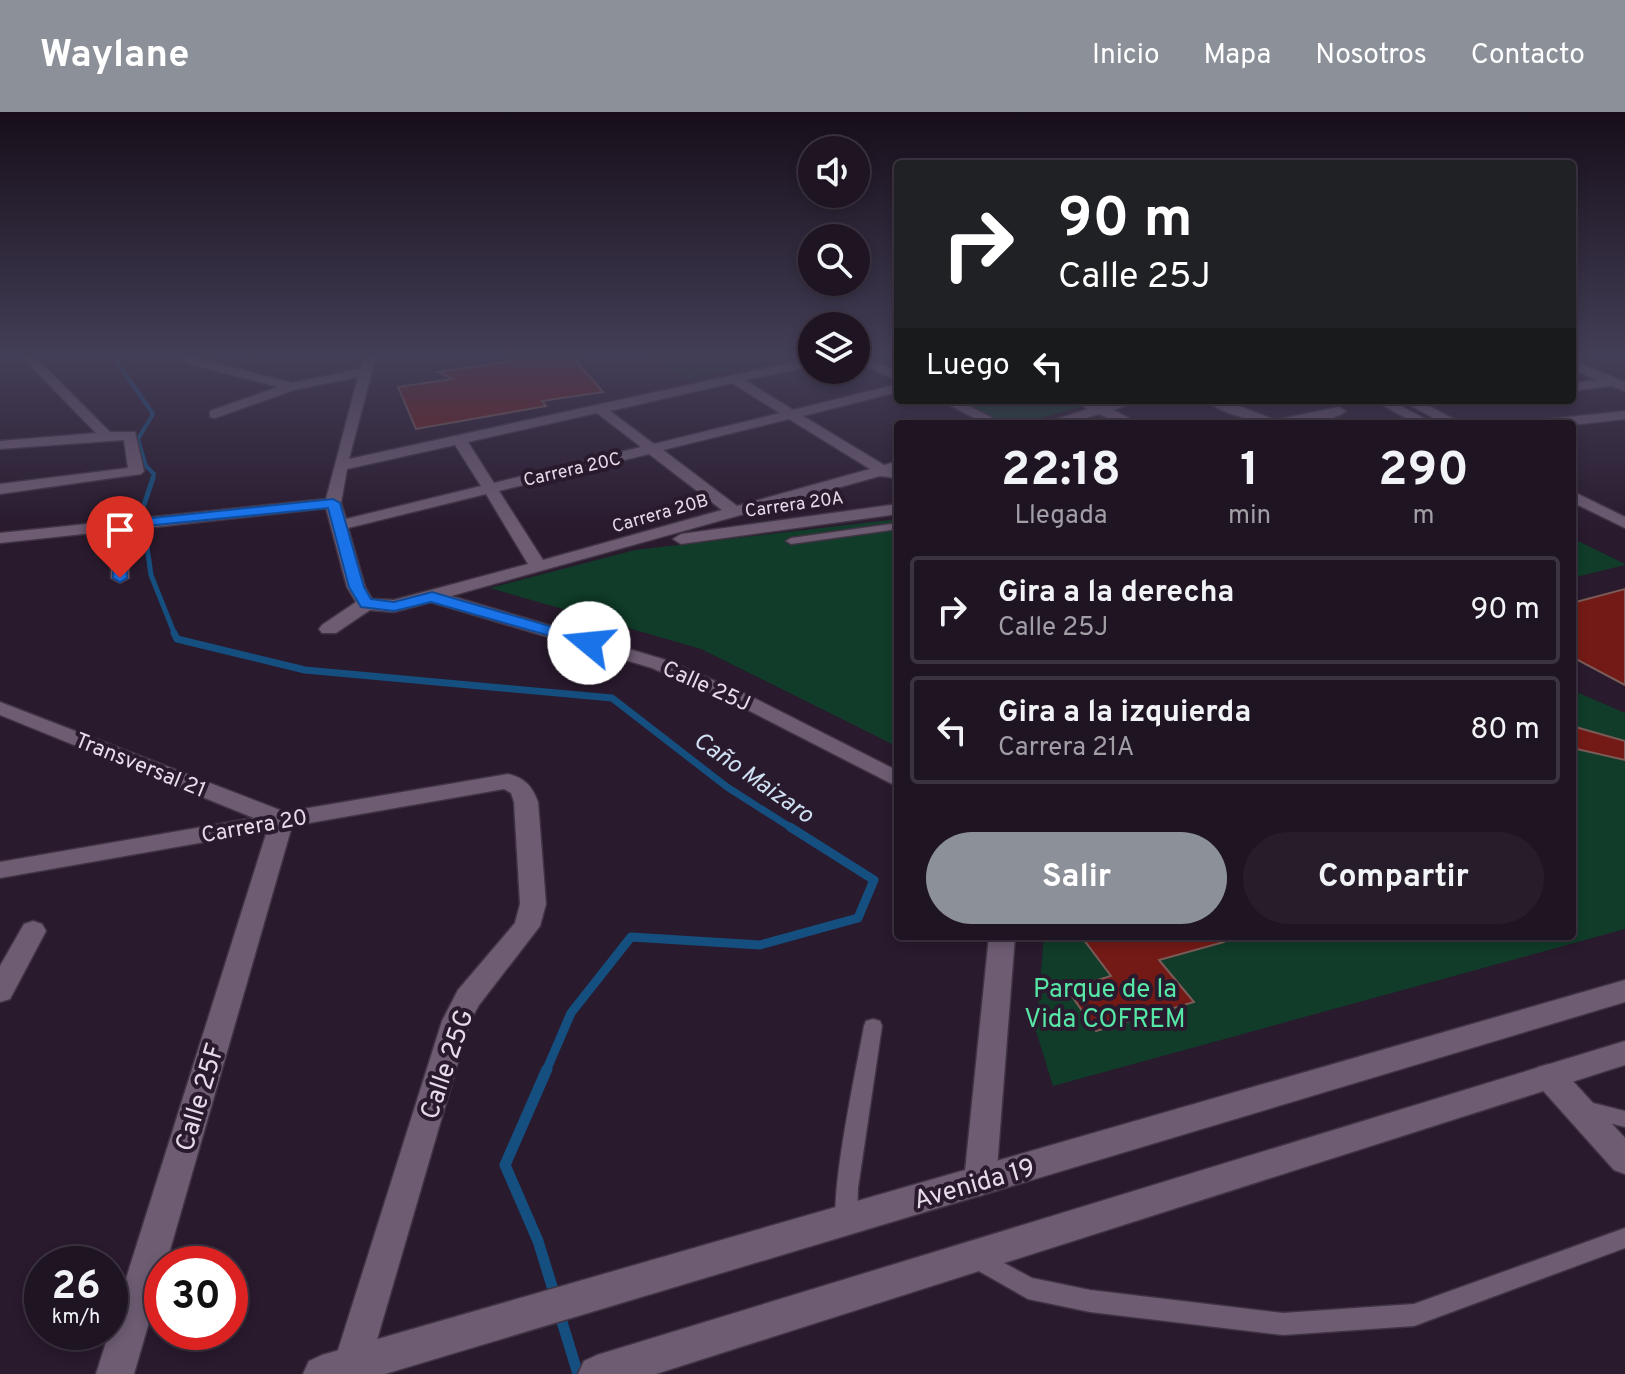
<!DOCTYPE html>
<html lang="es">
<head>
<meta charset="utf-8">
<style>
	:root { --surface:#1f1422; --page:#271d2a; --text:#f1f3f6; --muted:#a19ea5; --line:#3c3340; --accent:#8c9099 }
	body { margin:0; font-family:Overpass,sans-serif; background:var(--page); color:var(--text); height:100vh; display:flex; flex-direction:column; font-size:30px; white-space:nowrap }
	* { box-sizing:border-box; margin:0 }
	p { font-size:26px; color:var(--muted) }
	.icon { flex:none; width:44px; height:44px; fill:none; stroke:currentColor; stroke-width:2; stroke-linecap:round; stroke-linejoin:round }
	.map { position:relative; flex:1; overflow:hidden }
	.sheet { position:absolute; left:894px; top:308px; width:682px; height:520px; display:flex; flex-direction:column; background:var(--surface); border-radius:8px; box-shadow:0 4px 12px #0003,0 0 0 2px var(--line) }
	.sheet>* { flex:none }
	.guide { position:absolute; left:894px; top:48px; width:682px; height:244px; border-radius:8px; box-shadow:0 4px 12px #0003,0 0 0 2px var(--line); background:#202124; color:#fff; overflow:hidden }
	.controls { position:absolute; left:798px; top:24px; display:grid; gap:16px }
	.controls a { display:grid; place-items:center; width:72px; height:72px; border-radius:50%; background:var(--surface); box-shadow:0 4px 12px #0003,0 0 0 2px var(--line); font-size:40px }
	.speed { position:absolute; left:24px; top:1134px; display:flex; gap:16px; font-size:40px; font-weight:700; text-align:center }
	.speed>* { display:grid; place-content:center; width:104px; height:104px; border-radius:50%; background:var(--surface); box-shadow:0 4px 12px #0003,0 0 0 2px var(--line); line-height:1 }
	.speed small { font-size:20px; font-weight:400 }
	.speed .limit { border:12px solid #d22; background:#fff; color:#111 }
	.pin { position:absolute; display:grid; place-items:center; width:68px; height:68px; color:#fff; margin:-82px -34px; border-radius:50% 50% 50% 0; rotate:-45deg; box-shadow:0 0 8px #0007 }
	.pin .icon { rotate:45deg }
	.me { position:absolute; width:88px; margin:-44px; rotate:287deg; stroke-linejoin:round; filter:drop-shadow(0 0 6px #0008) }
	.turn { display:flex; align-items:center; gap:28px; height:168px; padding:0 32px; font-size:36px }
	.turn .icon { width:104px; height:104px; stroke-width:2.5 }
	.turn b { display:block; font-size:56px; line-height:68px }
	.then { display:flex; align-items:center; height:76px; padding:0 32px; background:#0003; gap:16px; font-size:30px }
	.eta { display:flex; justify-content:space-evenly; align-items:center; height:136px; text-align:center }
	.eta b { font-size:48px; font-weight:700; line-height:56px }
	.primary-button { display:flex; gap:16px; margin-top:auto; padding:16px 32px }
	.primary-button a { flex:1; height:92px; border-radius:48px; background:var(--accent); color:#fff; font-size:32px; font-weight:700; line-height:92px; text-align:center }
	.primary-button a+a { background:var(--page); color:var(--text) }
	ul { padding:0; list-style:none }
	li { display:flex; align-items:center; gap:24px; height:108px; margin:0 16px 12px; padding:0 16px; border:4px solid var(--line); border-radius:8px }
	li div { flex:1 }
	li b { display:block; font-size:30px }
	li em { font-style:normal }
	header { display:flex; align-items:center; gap:48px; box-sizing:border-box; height:112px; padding:0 40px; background:var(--accent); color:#fff }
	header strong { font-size:38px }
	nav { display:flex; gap:44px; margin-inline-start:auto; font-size:28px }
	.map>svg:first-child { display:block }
	.green { fill:#103c29 }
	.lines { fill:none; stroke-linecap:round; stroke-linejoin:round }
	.stream-far4 { stroke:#154f7f; stroke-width:4 }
	.stream-far3 { stroke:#154f7f; stroke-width:5 }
	.stream-far2 { stroke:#154f7f; stroke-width:7 }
	.stream-far1 { stroke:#154f7f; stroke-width:9 }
	.stream { stroke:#154f7f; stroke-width:11 }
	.building { fill:#731a16; stroke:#7a5b57; stroke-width:2 }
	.service-casing { stroke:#403444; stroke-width:3 }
	.minor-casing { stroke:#403444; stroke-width:3 }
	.secondary-casing { stroke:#403444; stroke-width:3 }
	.service { fill:#6d5c72; fill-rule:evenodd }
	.minor { fill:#6d5c72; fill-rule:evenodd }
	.secondary { fill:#6d5c72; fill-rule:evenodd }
	.route { fill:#1a73e8; stroke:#114b97; stroke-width:2 }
	.labels { text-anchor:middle; stroke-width:8; stroke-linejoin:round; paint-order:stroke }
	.far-street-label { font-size:18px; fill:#e6dce9; stroke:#291a2d }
	.street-label { font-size:22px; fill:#e6dce9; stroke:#291a2d }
	.water-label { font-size:24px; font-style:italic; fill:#cee0f2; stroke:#291a2d }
	.near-park-label { font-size:26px; fill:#56e7a7; stroke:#291a2d }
	.near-street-label { font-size:26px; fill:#e6dce9; stroke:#291a2d }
</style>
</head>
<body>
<header>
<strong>Waylane</strong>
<nav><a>Inicio</a><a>Mapa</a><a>Nosotros</a><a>Contacto</a></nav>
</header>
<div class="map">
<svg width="1625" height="1262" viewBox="0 0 1625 1262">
	<rect width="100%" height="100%" fill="#291a2d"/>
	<g class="green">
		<polygon points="650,244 797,244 686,267"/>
		<polygon points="949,288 1064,288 1081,295 1020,312 1000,312"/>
		<polygon points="898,407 898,635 701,537 490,476 635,438"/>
		<polygon points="1572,426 1625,452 1625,453 1572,466"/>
		<polygon points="1572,578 1625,601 1625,817 1053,974 1036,919 1044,824 1572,824"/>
	</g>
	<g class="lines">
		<polyline class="stream-far4" points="113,244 153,302 138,327 146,354 154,362 152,368"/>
		<polyline class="stream-far3" points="153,366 142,399 151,463 175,523"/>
		<polyline class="stream-far2" points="174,521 177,527 305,558 612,586 727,675 793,717"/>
		<polyline class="stream-far1" points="546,959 571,901 631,825 760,833 858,806 874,768 790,715"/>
		<g class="stream">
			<polyline points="547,957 505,1053 538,1129 555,1184"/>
			<polyline points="559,1200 578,1262"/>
		</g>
	</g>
	<g class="building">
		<polygon points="506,244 572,244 603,280 542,289 546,294 416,317 398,275 453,267 438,260 505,250 509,248"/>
		<polygon points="1625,477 1625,573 1572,545 1572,491"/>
		<polygon points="1572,614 1625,629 1625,648 1572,636"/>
		<polygon points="1081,824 1223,824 1224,830 1159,848 1194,890 1096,919 1067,877 1111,864"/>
	</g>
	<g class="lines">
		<g class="service-casing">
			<g id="service">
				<polygon points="898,411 898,417 791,432 786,429 791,426"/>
				<path d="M873,907L880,909L882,914L858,1076L857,1109L854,1116L846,1119L838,1116C827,1091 858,949 864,914L866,909Z"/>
				<polygon points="1585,989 1625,999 1625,1015 1578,1003 1575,997 1578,991"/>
				<polygon points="1625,1116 1625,1136 1414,1214 1283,1223 1090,1200 1028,1187 970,1154 967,1147 970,1140 978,1137 1032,1166 1090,1178 1283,1201 1414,1192"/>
			</g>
		</g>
		<g class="minor-casing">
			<g id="minor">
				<polygon points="21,244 34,244 110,320 135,320 144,359 141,362 0,382 0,372 128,356 124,328 0,337 0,329 96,321"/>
				<path d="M189,244L292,271L360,257L364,244H376L349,347L812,246V254L745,268L793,298L898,272V280L803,304L884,353L898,349L895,366L880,364L451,484L666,548L752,585L898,659V675L738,593L652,556L431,490L394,500L370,498L336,521H322L319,517L322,513L356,490L347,475L326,396L127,418L129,466L120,471L111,466V419L0,431V421L326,387L358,265L294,278L215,306L210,305V299L278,275L185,251V245ZM732,271L780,301L654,332L610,299ZM597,301L641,335L494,371L468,330ZM789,307L870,357L737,394L663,338ZM455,333L481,374L346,407L341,391L347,357ZM649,342L722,398L543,448L499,379ZM486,382L528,452L394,488L372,487L365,475L348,416Z"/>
				<polygon points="856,244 865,244 898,260 898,269 856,249"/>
				<polygon points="1572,248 1625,270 1625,279 1612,274 1572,279 1572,271 1598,268 1572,257"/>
				<polygon points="939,288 957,288 1004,312 986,312"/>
				<path d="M1071,288C1083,288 1095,293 1103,293C1116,292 1128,288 1142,288L1113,298L1141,312H1122L1099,302L1065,312H1042L1088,297Z"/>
				<path d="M1205,288H1224L1275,308L1339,295L1346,299C1315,322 1234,312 1205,288Z"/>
				<polygon points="1625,299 1625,307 1572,313 1543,311 1550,307"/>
				<polygon points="898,392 898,402 681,432 673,427 681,422"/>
				<path d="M0,590L285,700L508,662C525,666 532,674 538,690L546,792L540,814L479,893L470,909L367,1262H337L333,1254L442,909L458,878L515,811L520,792L514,690L511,681L504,677L292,714L166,1152H162V1165L134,1262H96L267,719L0,766V750L254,706L0,603Z"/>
				<polygon points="33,809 42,812 46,819 10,887 0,890 0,854 24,812"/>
				<polygon points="989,824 1015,824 996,1069 992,1079 980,1084 968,1079 964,1069"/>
				<polygon points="1549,952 1560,955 1625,1026 1625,1062 1614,1058 1538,973 1534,964 1538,955"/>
			</g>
		</g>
		<g class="secondary-casing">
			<g id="secondary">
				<polygon points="1373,288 1390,288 1425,307 1413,310"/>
				<polygon points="1400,288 1418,288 1463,312 1445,312"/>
				<polygon points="1572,379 1625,405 1625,416 1572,390"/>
				<polygon points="1625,868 1625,890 385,1262 303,1262 309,1249 322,1243"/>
				<polygon points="1625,929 1625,953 656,1262 578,1262 584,1249 597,1243"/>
			</g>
		</g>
		<use href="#service" class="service"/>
		<use href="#minor" class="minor"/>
		<use href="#secondary" class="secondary"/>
	</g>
	<linearGradient id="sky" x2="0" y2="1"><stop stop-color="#170e19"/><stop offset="0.58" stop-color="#433e57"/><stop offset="1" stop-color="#433e57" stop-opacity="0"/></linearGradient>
	<rect width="1625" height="420" fill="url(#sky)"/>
	<polygon class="route" points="333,387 340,391 364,475 371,487 394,490 432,480 594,527 597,531 589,535 431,490 394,499 361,495 349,475 328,396 126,416 127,466 120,470 113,466 114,410"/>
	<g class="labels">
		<g class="far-street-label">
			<text transform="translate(572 357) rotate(-13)" y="6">Carrera 20C</text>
			<text transform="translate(794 392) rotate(-8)" y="6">Carrera 20A</text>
			<text transform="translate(660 401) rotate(-16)" y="6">Carrera 20B</text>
		</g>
		<g class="street-label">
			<text transform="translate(707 573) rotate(24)" y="8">Calle 25J</text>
			<text transform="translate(141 652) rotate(22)" y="8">Transversal 21</text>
			<text transform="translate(254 713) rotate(-10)" y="8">Carrera 20</text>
		</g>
		<g class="water-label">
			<text transform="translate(754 665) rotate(35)" y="8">Caño Maizaro</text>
		</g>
		<g class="near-park-label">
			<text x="1105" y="885">Parque de la<tspan x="1105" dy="30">Vida COFREM</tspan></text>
		</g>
		<g class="near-street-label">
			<text transform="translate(446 952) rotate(-71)" y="9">Calle 25G</text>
			<text transform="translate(199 985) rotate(-73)" y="9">Calle 25F</text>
			<text transform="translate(974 1071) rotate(-16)" y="9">Avenida 19</text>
		</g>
	</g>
</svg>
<div class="controls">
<a><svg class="icon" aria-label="sound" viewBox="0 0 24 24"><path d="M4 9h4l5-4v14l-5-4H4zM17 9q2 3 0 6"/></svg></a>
<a><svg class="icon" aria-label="search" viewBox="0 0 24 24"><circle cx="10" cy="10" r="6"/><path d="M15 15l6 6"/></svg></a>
<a><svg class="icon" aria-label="layers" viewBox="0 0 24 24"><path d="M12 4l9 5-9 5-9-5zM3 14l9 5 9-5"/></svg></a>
</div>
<div class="speed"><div>26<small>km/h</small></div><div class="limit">30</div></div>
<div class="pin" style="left:120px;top:466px;background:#d93025"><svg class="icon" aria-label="arrive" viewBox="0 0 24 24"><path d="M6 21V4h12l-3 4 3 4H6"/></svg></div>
<svg class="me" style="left:589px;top:531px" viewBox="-20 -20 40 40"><circle r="19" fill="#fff"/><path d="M0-13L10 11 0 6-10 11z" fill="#1a73e8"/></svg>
<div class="guide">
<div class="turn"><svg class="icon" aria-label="right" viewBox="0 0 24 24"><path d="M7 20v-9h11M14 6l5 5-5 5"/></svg><div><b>90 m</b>Calle 25J</div></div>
<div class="then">Luego<svg class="icon" aria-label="left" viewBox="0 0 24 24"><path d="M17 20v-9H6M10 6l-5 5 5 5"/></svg></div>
</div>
<section class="sheet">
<div class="eta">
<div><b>22:18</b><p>Llegada</p></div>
<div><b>1</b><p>min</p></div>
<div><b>290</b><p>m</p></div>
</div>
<ul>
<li><svg class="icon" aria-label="right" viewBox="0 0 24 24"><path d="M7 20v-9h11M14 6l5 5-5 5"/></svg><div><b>Gira a la derecha</b><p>Calle 25J</p></div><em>90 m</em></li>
<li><svg class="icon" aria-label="left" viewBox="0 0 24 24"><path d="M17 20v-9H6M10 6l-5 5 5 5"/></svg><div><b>Gira a la izquierda</b><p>Carrera 21A</p></div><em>80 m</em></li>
</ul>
<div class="primary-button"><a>Salir</a><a>Compartir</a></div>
</section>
</div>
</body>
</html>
